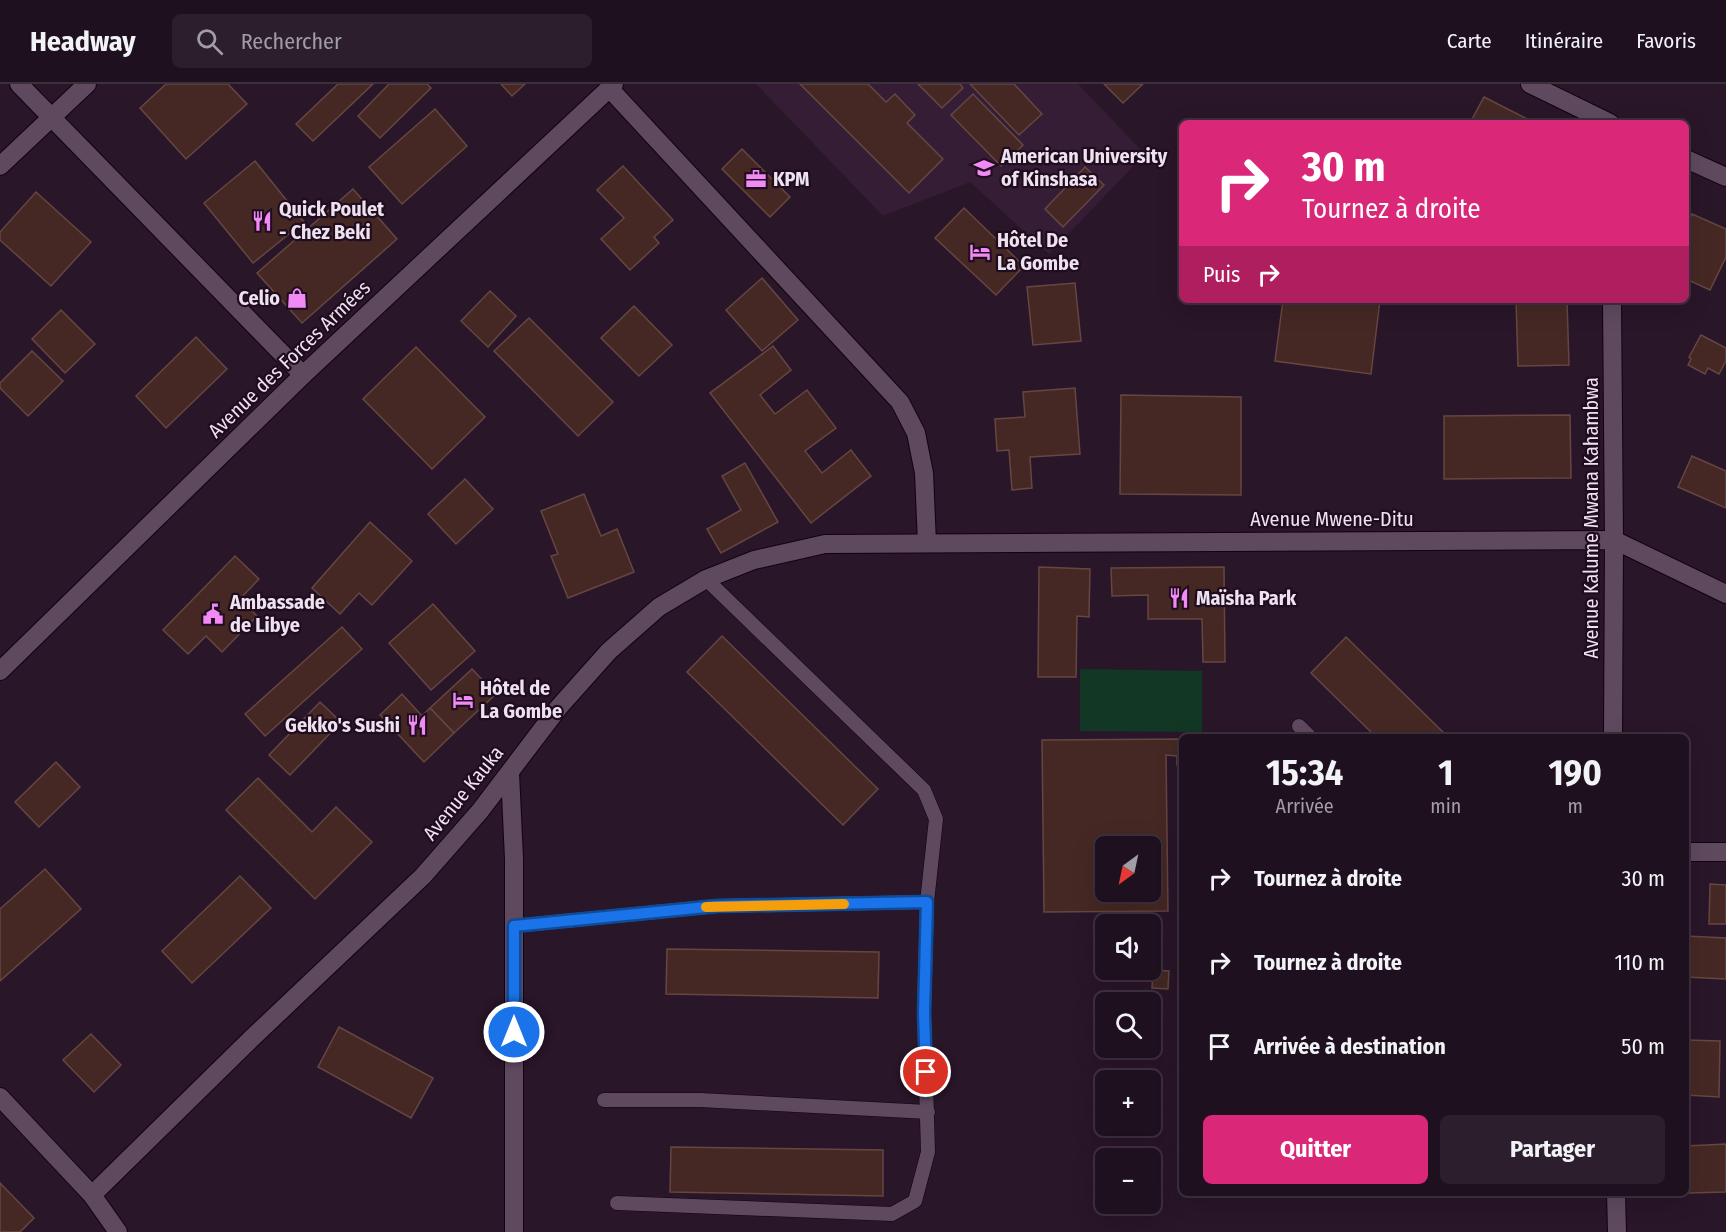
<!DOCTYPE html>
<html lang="fr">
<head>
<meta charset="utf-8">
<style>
	:root { --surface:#1f101f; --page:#2c1e2c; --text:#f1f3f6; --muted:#a19da4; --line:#3c303d; --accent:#db2777 }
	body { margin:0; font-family:"Fira Sans Condensed",sans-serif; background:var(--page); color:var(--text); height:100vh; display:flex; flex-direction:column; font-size:22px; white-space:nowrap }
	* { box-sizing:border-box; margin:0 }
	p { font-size:20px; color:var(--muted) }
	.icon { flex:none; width:33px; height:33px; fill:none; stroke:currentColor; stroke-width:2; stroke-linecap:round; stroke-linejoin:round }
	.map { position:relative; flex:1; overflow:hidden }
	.details { position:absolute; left:1179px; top:650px; width:510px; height:462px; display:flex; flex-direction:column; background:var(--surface); border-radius:9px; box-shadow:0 6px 24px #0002,0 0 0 2px var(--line) }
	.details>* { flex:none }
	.guide { position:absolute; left:1179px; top:36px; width:510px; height:183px; border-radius:9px; box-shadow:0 6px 24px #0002,0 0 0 2px var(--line); background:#db2777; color:#fff; overflow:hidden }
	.needle { width:39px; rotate:213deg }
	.tools { position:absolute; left:1095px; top:752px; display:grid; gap:12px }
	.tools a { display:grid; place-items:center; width:66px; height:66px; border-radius:9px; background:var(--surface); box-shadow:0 6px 24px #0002,0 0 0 2px var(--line); font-size:30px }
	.pin { position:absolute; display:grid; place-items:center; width:51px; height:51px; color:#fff; margin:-26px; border:3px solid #fff; border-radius:50%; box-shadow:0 2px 6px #0007 }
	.me { position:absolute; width:66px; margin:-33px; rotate:0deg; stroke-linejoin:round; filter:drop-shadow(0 0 4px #0008) }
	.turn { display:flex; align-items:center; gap:21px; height:126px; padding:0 24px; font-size:27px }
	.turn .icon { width:78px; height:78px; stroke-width:2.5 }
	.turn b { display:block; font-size:42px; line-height:51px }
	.then { display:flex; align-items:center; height:57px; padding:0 24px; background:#0003; gap:12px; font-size:22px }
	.eta { display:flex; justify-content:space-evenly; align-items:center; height:102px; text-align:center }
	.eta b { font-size:36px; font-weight:700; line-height:42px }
	.action { display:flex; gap:12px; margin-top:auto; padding:12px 24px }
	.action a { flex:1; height:69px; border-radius:9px; background:var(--accent); color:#fff; font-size:24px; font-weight:700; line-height:69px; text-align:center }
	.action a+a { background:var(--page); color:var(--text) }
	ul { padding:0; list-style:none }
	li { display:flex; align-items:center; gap:18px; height:84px; padding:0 24px }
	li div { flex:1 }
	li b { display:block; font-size:22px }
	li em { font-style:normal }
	header { display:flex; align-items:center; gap:36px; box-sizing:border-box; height:84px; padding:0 30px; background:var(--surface); border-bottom:2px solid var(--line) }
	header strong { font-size:28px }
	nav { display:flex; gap:33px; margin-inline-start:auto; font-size:21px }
	.search { width:420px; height:54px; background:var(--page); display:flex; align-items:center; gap:15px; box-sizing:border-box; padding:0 21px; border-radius:9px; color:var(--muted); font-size:22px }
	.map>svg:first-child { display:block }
	.built { fill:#351d35 }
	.green { fill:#123725 }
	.building { fill:#452824; stroke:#654642; stroke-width:1.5; fill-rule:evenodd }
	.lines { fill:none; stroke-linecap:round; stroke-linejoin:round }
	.lane-casing { stroke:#110311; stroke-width:15 }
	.street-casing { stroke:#110311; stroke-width:20 }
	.secondary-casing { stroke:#110311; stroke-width:20 }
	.lane { stroke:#5f495f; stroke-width:14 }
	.street { stroke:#5f495f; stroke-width:18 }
	.secondary { stroke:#5f495f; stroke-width:18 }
	.route-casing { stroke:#114b97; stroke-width:15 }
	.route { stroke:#1a73e8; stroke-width:10 }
	.slow { stroke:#f59e0b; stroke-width:10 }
	.labels { text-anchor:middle; stroke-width:4.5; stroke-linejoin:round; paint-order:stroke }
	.poi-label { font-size:20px; font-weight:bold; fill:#efe2ef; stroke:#1f0d1f; text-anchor:start }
	.street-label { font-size:20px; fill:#efe2ef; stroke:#1f0d1f }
</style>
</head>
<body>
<header>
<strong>Headway</strong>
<div class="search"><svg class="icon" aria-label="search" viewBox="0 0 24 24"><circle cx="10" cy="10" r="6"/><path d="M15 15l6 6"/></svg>Rechercher</div>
<nav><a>Carte</a><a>Itinéraire</a><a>Favoris</a></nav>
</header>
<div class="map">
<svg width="1726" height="1148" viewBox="0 0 1726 1148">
	<rect width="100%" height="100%" fill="#291629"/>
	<polygon class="built" points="756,0 1078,0 1145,70 1049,170 970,98 883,132"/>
	<polygon class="green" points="1080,585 1202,587 1202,648 1080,647"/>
	<g class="building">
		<polygon points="166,0 228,0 247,20 186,75 140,24"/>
		<polygon points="338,0 373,0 313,57 296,40"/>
		<polygon points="389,0 427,0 431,4 380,54 358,32"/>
		<polygon points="501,0 525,0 512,12"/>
		<polygon points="800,0 868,0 886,18 895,10 915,31 907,39 943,75 909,109"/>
		<polygon points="918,0 960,0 963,4 942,24"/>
		<polygon points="970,0 1014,0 1042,30 1019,51"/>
		<polygon points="1104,0 1143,0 1123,19"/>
		<polygon points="973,10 1023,61 1001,82 951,31"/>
		<polygon points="1484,13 1535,39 1470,39"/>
		<polygon points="435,25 467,62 402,120 369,83"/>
		<polygon points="742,65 790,113 770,133 722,85"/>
		<polygon points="255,77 304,138 253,179 204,119"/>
		<polygon points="623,82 673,136 654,153 659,159 630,186 601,155 624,134 597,106"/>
		<polygon points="1085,83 1104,101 1063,143 1045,125"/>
		<polygon points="353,105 397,155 302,239 257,189"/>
		<polygon points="36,108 91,158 51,202 0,156 0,148"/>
		<polygon points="964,124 1024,182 996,211 935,154"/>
		<polygon points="1692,130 1726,145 1726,173 1710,206 1686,195 1686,142"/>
		<polygon points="762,194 798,236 762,267 726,226"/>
		<polygon points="1075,199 1081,257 1033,261 1027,203"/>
		<polygon points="490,207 516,232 488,263 461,237"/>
		<polygon points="1283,216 1380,216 1371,290 1275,277"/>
		<polygon points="1516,216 1567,216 1569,281 1518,282"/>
		<polygon points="634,222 672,261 639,292 601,254"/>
		<polygon points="61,226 95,260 65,289 32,255"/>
		<polygon points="529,234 613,318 578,352 494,267"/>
		<polygon points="1701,251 1726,264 1726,277 1719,290 1708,284 1705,290 1688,281 1691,275 1689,273"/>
		<polygon points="196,253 227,285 166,344 136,312"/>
		<polygon points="773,262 791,286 760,311 775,330 807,306 836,344 805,367 822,389 851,366 871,392 811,439 710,309"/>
		<polygon points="416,263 485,333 432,385 363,315"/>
		<polygon points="32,267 63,297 28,332 0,304 0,299"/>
		<polygon points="1075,304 1080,370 1030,373 1032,404 1012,406 1009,366 997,367 995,335 1025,333 1023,308"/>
		<polygon points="1121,311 1241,313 1241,411 1120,410"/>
		<polygon points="1570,331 1571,394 1444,395 1444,332"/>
		<polygon points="1692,372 1726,387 1726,424 1678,403"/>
		<polygon points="745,379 778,438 721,469 707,445 741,426 722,392"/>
		<polygon points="465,395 493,425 456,460 428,430"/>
		<polygon points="584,410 601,452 617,445 634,488 568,514 551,472 558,470 541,427"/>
		<polygon points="370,438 412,477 372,521 359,509 340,530 312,504"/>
		<polygon points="235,472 259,495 240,515 257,532 222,568 206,552 188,570 163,546"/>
		<polygon points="1039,483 1090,485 1089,533 1077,532 1076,593 1038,593"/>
		<polygon points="1224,483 1225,578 1203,578 1202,535 1148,535 1148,511 1112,512 1111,484"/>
		<polygon points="433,520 475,567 431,606 389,559"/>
		<polygon points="342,543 362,565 265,652 245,630"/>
		<polygon points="722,552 878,705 843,741 687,588"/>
		<polygon points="1346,553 1447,652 1375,652 1311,589"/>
		<polygon points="472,585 496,610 454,649 430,624"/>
		<polygon points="402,610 422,632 430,624 454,649 424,678 380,631"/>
		<polygon points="320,618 341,638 290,691 269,671"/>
		<path d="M1182,655V681H1177V672L1166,671L1168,827L1044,828L1042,656ZM1106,762H1150V807H1106Z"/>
		<polygon points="56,678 80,703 39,743 15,718"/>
		<polygon points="258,694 312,748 336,723 372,758 315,815 226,726"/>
		<polygon points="45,785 81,825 0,897 0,825"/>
		<polygon points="240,792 271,824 192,899 162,867"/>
		<polygon points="1710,800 1726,801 1726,840 1709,840"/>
		<polygon points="1686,852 1726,854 1726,895 1686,893"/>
		<polygon points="667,865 879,868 878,914 666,910"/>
		<polygon points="1153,886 1169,887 1168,905 1152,904"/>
		<polygon points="339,943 433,994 411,1034 318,983"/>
		<polygon points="91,950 121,981 94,1008 63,976"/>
		<polygon points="1686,956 1720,957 1719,1013 1686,1011"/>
		<polygon points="1726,1060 1726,1108 1650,1110 1650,1108 1686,1108 1686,1062"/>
		<polygon points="671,1063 883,1066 883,1112 670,1108"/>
		<polygon points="0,1099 34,1134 20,1148 0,1148"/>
	</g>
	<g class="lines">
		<g class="lane-casing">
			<g id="lane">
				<polyline points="1299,642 1309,652"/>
				<polyline points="514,842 717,822 927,818"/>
				<polyline points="604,1016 700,1016 928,1028"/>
				<polyline points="617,1119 892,1130 915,1117 928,1068 924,929 927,818 936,735 924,706 706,495"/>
			</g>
		</g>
		<g class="street-casing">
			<g id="street">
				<polyline points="19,0 303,291"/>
				<polyline points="609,4 900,318 916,349 924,389 927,459"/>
				<polyline points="0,82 87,0"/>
				<polyline points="1612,216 1614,456 1613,652"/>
				<polyline points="510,689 514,775 514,1148"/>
				<polyline points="1686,768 1726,768"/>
				<polyline points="0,1013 92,1111 118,1148"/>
				<polyline points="1616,1108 1617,1148"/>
				<polyline points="92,1111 252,954 423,792 480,727 559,623 609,567 659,523 706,495 754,476 825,460 1614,456 1726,510"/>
			</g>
		</g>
		<g class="secondary-casing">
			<g id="secondary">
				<polyline points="1530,0 1610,39"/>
				<polyline points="1686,75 1726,93"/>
				<polyline points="0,587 303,291 614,0"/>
			</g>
		</g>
		<use href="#lane" class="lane"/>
		<use href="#street" class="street"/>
		<use href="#secondary" class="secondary"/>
	</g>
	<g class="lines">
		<g class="route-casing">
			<polyline id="route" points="514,948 514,842 717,822 927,818 924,929 926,988"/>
		</g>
		<use href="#route" class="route"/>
		<polyline class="slow" points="706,823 844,820"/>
	</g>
	<defs>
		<g id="university-bare" transform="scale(1.62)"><path d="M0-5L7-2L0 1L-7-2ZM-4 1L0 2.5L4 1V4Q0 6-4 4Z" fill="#f18af4" stroke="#1f0d1f" stroke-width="2.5" paint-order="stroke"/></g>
		<g id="office-bare" transform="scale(1.62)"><path d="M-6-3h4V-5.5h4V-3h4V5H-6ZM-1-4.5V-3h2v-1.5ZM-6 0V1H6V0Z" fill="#f18af4" stroke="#1f0d1f" stroke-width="2.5" paint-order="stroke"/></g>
		<g id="restaurant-bare" transform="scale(1.62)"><path d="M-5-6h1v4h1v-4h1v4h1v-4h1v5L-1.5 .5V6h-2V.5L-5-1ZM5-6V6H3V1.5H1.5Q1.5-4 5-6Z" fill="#f18af4" stroke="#1f0d1f" stroke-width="2.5" paint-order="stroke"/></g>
		<g id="hotel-bare" transform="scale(1.62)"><path d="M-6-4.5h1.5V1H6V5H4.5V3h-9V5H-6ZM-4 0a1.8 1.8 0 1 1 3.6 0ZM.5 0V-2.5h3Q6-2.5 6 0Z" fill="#f18af4" stroke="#1f0d1f" stroke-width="2.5" paint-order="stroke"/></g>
		<g id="shop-bare" transform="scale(1.62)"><path d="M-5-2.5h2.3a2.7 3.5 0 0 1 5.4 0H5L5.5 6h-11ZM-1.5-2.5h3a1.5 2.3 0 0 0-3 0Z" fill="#f18af4" stroke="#1f0d1f" stroke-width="2.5" paint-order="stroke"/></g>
		<g id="civic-bare" transform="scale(1.62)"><path d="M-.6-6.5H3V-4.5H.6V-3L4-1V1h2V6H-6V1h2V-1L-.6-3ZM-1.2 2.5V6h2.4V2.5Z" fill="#f18af4" stroke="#1f0d1f" stroke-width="2.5" paint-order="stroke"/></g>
	</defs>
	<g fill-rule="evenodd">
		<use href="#university-bare" x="984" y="84"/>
		<use href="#office-bare" x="756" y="95"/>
		<use href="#restaurant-bare" x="262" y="137"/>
		<use href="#hotel-bare" x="980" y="168"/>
		<use href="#shop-bare" x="297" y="214"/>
		<use href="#restaurant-bare" x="1179" y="514"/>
		<use href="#civic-bare" x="213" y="530"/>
		<use href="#hotel-bare" x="463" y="616"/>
		<use href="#restaurant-bare" x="417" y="641"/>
	</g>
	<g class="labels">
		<g class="poi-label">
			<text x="1001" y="79">American University<tspan x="1001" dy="23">of Kinshasa</tspan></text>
			<text x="773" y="102">KPM</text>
			<text x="279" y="132">Quick Poulet<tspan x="279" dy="23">- Chez Beki</tspan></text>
			<text x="997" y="163">Hôtel De<tspan x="997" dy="23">La Gombe</tspan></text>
			<text x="280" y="221" text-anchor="end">Celio</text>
			<text x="1196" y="521">Maïsha Park</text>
			<text x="230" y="525">Ambassade<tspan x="230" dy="23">de Libye</tspan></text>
			<text x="480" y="611">Hôtel de<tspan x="480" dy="23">La Gombe</tspan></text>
			<text x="400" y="648" text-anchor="end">Gekko's Sushi</text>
		</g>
		<g class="street-label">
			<text transform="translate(289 275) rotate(-44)" y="7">Avenue des Forces Armées</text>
			<text transform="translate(1591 434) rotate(-90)" y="7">Avenue Kalume Mwana Kahambwa</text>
			<text x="1332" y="442">Avenue Mwene-Ditu</text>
			<text transform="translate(463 709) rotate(-51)" y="7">Avenue Kauka</text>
		</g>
	</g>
</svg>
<div class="tools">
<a><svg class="needle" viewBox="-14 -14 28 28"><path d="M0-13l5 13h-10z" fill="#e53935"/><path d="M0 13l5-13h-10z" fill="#a19da4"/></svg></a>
<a><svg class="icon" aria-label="sound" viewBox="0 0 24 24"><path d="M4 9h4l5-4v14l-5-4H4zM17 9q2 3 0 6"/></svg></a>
<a><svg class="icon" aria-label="search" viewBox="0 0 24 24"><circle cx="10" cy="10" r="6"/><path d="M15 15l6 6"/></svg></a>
<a>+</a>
<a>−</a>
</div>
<div class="pin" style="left:926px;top:988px;background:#d93025"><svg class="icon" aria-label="arrive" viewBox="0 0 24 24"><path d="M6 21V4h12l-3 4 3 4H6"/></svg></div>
<svg class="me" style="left:514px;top:948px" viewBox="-20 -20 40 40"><circle r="17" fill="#1a73e8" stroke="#fff" stroke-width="3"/><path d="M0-11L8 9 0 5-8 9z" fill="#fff"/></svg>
<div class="guide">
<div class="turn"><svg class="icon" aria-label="right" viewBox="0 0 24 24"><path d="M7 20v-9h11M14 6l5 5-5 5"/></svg><div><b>30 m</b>Tournez à droite</div></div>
<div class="then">Puis<svg class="icon" aria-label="right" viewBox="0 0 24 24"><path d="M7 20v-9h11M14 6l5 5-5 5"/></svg></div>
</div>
<section class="details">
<div class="eta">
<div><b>15:34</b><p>Arrivée</p></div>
<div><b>1</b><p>min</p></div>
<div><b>190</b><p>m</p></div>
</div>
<ul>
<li><svg class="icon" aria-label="right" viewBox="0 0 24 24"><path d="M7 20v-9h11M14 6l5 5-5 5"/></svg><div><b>Tournez à droite</b></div><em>30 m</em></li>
<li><svg class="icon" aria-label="right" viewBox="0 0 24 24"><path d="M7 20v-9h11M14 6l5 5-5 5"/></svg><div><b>Tournez à droite</b></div><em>110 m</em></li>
<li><svg class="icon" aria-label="arrive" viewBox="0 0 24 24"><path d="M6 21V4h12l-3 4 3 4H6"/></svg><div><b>Arrivée à destination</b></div><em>50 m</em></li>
</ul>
<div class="action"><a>Quitter</a><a>Partager</a></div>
</section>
</div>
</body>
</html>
